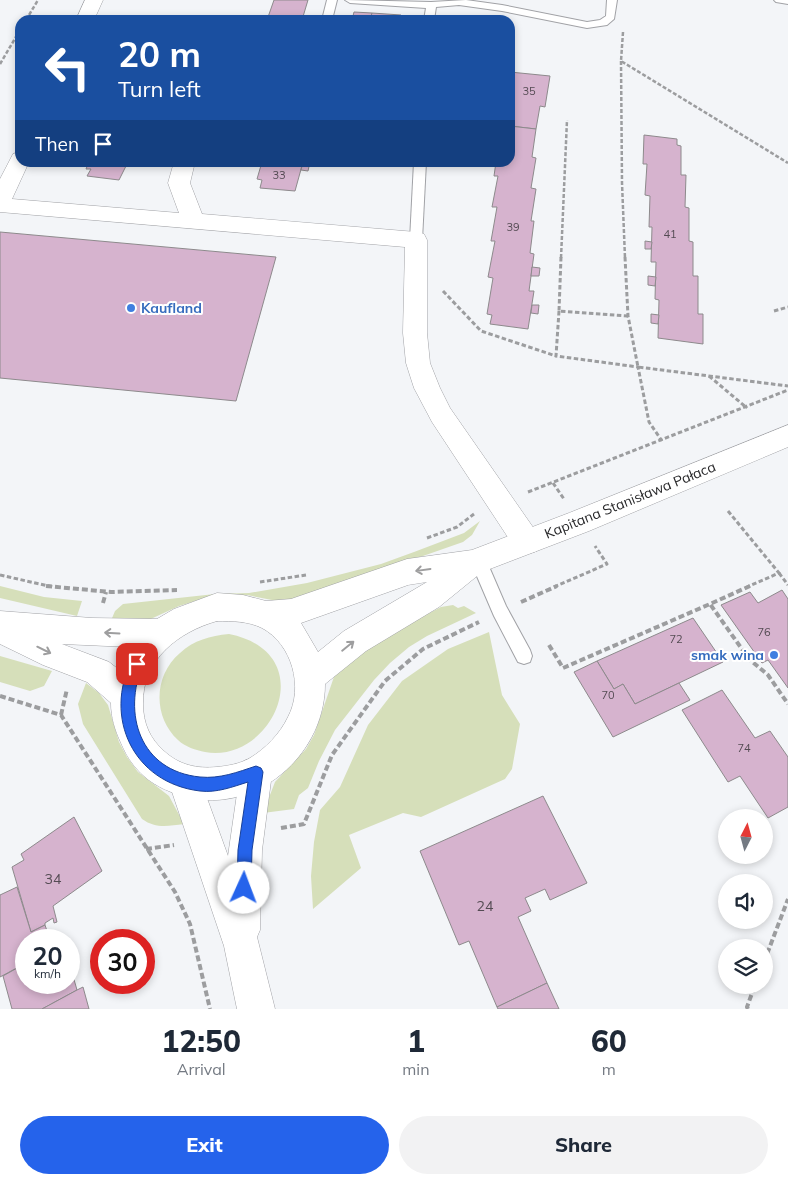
<!DOCTYPE html>
<html lang="en">
<head>
<meta charset="utf-8">
<style>
	:root { --surface:#fff; --page:#f2f2f3; --text:#1f2937; --muted:#747a83; --accent:#2563eb }
	body { margin:0; font-family:Mulish,sans-serif; background:var(--page); color:var(--text); height:100vh; display:flex; flex-direction:column; font-size:19px; white-space:nowrap }
	* { box-sizing:border-box; margin:0 }
	p { font-size:16px; color:var(--muted) }
	.icon { flex:none; width:28px; height:28px; fill:none; stroke:currentColor; stroke-width:2; stroke-linecap:round; stroke-linejoin:round }
	.map { position:relative; height:1009px; overflow:hidden }
	.details { display:flex; flex-direction:column; background:var(--surface); flex:1 }
	.details>* { flex:none }
	.top-card { position:absolute; left:15px; top:15px; width:500px; height:152px; border-radius:15px; box-shadow:0 2px 8px #0003; background:#1a4fa0; color:#fff; overflow:hidden }
	.needle { width:32px; rotate:6deg }
	.controls { position:absolute; left:718px; top:809px; display:grid; gap:10px }
	.controls a { display:grid; place-items:center; width:55px; height:55px; border-radius:50%; background:var(--surface); box-shadow:0 2px 8px #0003; font-size:25px }
	.speed { position:absolute; left:15px; top:929px; display:flex; gap:10px; font-size:25px; font-weight:700; text-align:center }
	.speed>* { display:grid; place-content:center; width:65px; height:65px; border-radius:50%; background:var(--surface); box-shadow:0 2px 8px #0003; line-height:1 }
	.speed small { font-size:12px; font-weight:400 }
	.speed .limit { border:8px solid #d22; background:#fff; color:#111 }
	.pin { position:absolute; display:grid; place-items:center; width:42px; height:42px; color:#fff; margin:-21px; border-radius:10px; box-shadow:0 2px 8px #0006 }
	.me { position:absolute; width:55px; margin:-28px; rotate:2deg; stroke-linejoin:round; filter:drop-shadow(0 0 4px #0008) }
	.turn { display:flex; align-items:center; gap:18px; height:105px; padding:0 20px; font-size:22px }
	.turn .icon { width:65px; height:65px; stroke-width:2.5 }
	.turn b { display:block; font-size:35px; line-height:42px }
	.then { display:flex; align-items:center; height:48px; padding:0 20px; background:#0003; gap:10px; font-size:19px }
	.eta { display:flex; justify-content:space-evenly; align-items:center; height:85px; text-align:center }
	.eta b { font-size:30px; font-weight:800; line-height:35px }
	.primary-button { display:flex; gap:10px; margin-top:auto; padding:10px 20px }
	.primary-button a { flex:1; height:58px; border-radius:30px; background:var(--accent); color:#fff; font-size:20px; font-weight:800; line-height:58px; text-align:center }
	.primary-button a+a { background:var(--page); color:var(--text) }
	.map>svg:first-child { display:block }
	.green { fill:#d6dfba }
	.building { fill:#d6b3ce; stroke:#8d8a8c }
	.lines { fill:none; stroke-linecap:round; stroke-linejoin:round }
	.service-casing { stroke:#a1a2a6; stroke-width:2 }
	.minor-casing { stroke:#a1a2a6; stroke-width:1 }
	.tertiary-casing { stroke:#a1a2a6; stroke-width:1 }
	.path-far2 { stroke:#9c9d9f; stroke-width:2.5; stroke-dasharray:4 2; stroke-linecap:butt }
	.path-far1 { stroke:#9c9d9f; stroke-width:3; stroke-dasharray:4.5 2.5; stroke-linecap:butt }
	.path { stroke:#9c9d9f; stroke-width:4; stroke-dasharray:6 3; stroke-linecap:butt }
	.service { fill:#fff; fill-rule:evenodd }
	.minor { fill:#fff; fill-rule:evenodd }
	.tertiary { fill:#fff; fill-rule:evenodd }
	.oneway { stroke:#9e9e9f }
	.route { fill:#2563eb; stroke:#184099 }
	.shop-dot { fill:#3f7fe0; stroke:#fff; stroke-width:2 }
	.labels { text-anchor:middle; stroke-width:4; stroke-linejoin:round; paint-order:stroke }
	.number-label { font-size:11px; fill:#544b53 }
	.shop-label { font-size:14px; font-weight:bold; fill:#366cbe; stroke:#fff; text-anchor:start }
	.street-label { font-size:14px; fill:#28282a; stroke:#fff }
	.near-number-label { font-size:14px; fill:#544b53 }
</style>
</head>
<body>
<div class="map">
<svg width="788" height="1009" viewBox="0 0 788 1009">
	<rect width="100%" height="100%" fill="#f3f5f8"/>
	<g class="green">
		<polygon points="480,521 472,535 463,542 303,598 277,601 247,595 215,595 179,606 142,623 110,623 115,611 123,604 215,594 249,593 307,583 381,564 414,552 464,533"/>
		<polygon points="0,586 44,597 82,601 77,616 0,598"/>
		<polygon points="453,605 458,608 464,606 476,613 427,636 409,647 390,663 374,680 335,730 319,761 308,788 299,795 294,809 263,813 275,782 306,749 314,735 336,671 354,652 441,607"/>
		<polygon points="489,632 502,695 520,724 512,769 505,779 421,817 403,813 349,835 361,868 313,909 311,876 314,842 320,810 340,787 368,725 402,681 448,649"/>
		<path d="M229,634C323,653 273,764 205,752C196,750 185,747 178,740C153,717 153,676 180,653C194,640 210,636 229,634Z"/>
		<polygon points="0,656 52,671 44,686 30,691 0,682"/>
		<path d="M86,683L99,693L108,705L119,742L127,757L138,772L169,796L184,824C168,826 156,829 142,819L83,724L78,704Z"/>
	</g>
	<g class="building">
		<polygon points="274,0 308,0 302,20 267,20"/>
		<polygon points="354,12 372,13 370,20 352,20"/>
		<polygon points="372,13 401,15 400,20 370,20"/>
		<polygon points="510,72 550,76 545,107 540,106 536,129 510,126"/>
		<polygon points="510,126 536,129 532,157 536,158 531,188 536,189 531,221 534,221 530,253 534,254 529,291 534,291 528,329 490,324 492,315 487,314 493,278 488,277 495,241 491,241 497,207 492,207 498,176 494,176 496,162 510,162"/>
		<polygon points="644,135 677,139 677,145 681,146 681,175 686,175 685,207 689,208 689,241 693,242 693,276 698,276 698,314 703,314 703,344 658,338 659,300 655,299 656,262 651,262 652,227 649,227 650,196 645,195 647,164 643,164"/>
		<polygon points="89,162 128,162 119,180 87,176 91,169 86,169"/>
		<polygon points="262,162 303,162 295,191 260,188 262,180 257,179"/>
		<polygon points="303,162 310,162 308,171 301,170"/>
		<polygon points="0,232 276,257 236,401 0,378"/>
		<polygon points="645,241 652,242 651,249 645,249"/>
		<polygon points="532,267 540,268 539,276 531,276"/>
		<polygon points="648,276 656,277 655,286 648,285"/>
		<polygon points="532,305 539,305 538,314 531,313"/>
		<polygon points="651,314 659,315 658,324 651,323"/>
		<polygon points="782,590 788,599 788,688 768,660 762,663 721,605 750,592 758,603"/>
		<polygon points="693,618 723,662 635,704 623,684 614,689 597,661"/>
		<polygon points="597,661 614,689 623,684 635,704 679,683 690,700 613,737 574,672"/>
		<polygon points="722,690 755,738 770,731 788,757 788,807 768,818 740,776 728,782 682,710"/>
		<polygon points="543,796 587,883 550,900 545,889 525,898 531,911 518,917 547,983 497,1007 469,941 459,945 420,851"/>
		<polygon points="74,817 102,871 53,906 57,922 54,923 53,918 45,923 45,925 31,932 12,867 24,860 21,854"/>
		<polygon points="17,887 31,932 45,925 50,940 26,940 26,963 0,977 0,895"/>
		<polygon points="69,962 77,990 42,1009 12,1009 3,976 26,963 26,982 69,982"/>
		<polygon points="547,983 559,1009 498,1009 497,1007"/>
		<polygon points="83,987 89,1009 42,1009 77,990"/>
	</g>
	<g class="lines">
		<g class="service-casing">
			<g id="service">
				<polygon points="327,0 337,0 332,20 322,20"/>
				<polygon points="345,0 431,2 466,0 502,5 587,22 600,20 606,16 607,0 617,0 614,19 607,25 587,28 502,11 459,5 436,7 434,20 424,20 426,8 350,3"/>
				<polygon points="774,0 788,0 788,4 776,2"/>
				<polygon points="414,162 426,162 422,240 416,244 410,240"/>
				<polygon points="478,553 484,555 506,606 530,650 532,656 530,662 524,664 518,662 494,616 470,560 472,555"/>
			</g>
		</g>
		<g class="minor-casing">
			<g id="minor">
				<polygon points="85,0 103,0 94,20 76,20"/>
				<polygon points="20,152 20,162 29,162 12,199 179,213 168,183 174,162 195,162 190,183 202,214 416,232 424,234 427,240 427,333 430,363 440,388 450,408 537,533 541,542 537,551 527,554 517,551 432,422 414,388 406,363 403,333 405,247 0,212 0,179 13,154"/>
				<polygon points="256,757 268,761 272,773 262,850 260,930 257,937 275,1009 237,1009 224,946 168,780 172,768 184,764 196,768 228,856 240,773 244,761"/>
			</g>
		</g>
		<g class="tertiary-casing">
			<path id="tertiary" d="M788,425V447L589,531L482,572L439,607L366,651L325,684C325,761 245,823 171,792C147,783 131,767 121,743C115,730 111,717 111,703L87,682L43,665L0,644V611L92,618L157,619L174,609L217,593L243,595L266,601L291,599L407,559L472,550L569,513ZM427,582L344,631L318,652L301,623L408,585ZM217,621C232,621 248,621 262,628C292,644 304,687 288,717C280,734 265,749 250,758C240,764 227,766 217,767C197,769 179,765 164,751C150,739 143,723 143,704C142,660 178,632 217,621ZM62,644L130,647L118,669L109,662Z"/>
		</g>
		<g class="path-far2">
			<polyline points="26,20 38,0"/>
			<polyline points="623,32 621,61 788,163"/>
			<polyline points="621,61 622,183 625,258"/>
			<polyline points="0,64 20,30"/>
			<polyline points="561,258 567,120"/>
		</g>
		<g class="path-far1">
			<polyline points="561,257 559,311 628,316"/>
			<polyline points="625,257 628,316 638,367 788,386"/>
			<polyline points="443,291 481,331 556,356"/>
			<polyline points="559,311 556,356 638,367 649,422 662,441"/>
			<polyline points="774,311 788,307"/>
			<polyline points="709,376 747,408"/>
			<polyline points="553,483 564,499"/>
			<polyline points="528,492 788,390"/>
			<polyline points="728,511 779,573 747,587"/>
			<polyline points="427,538 457,527 474,514"/>
			<polyline points="779,573 788,585"/>
			<polyline points="0,575 53,587"/>
			<polyline points="260,582 306,575"/>
			<polyline points="554,587 607,564 595,546"/>
		</g>
		<g class="path">
			<polyline points="46,586 111,592 177,590"/>
			<polyline points="750,586 710,604 749,659 768,675 788,704"/>
			<polyline points="521,602 557,586"/>
			<polyline points="103,603 106,592"/>
			<polyline points="549,645 563,668 710,604"/>
			<polyline points="0,696 61,715 175,892 190,924 210,1009"/>
			<polyline points="61,715 67,689"/>
			<polyline points="281,828 304,824 332,755 385,681 423,649 479,622"/>
			<polyline points="146,849 174,845"/>
			<polyline points="764,962 788,899"/>
			<polyline points="748,1009 747,1007 755,985"/>
		</g>
		<use href="#service" class="service"/>
		<use href="#minor" class="minor"/>
		<use href="#tertiary" class="tertiary"/>
	</g>
	<defs><path id="oneway-shaft" d="M-6 0H5M1.5-3L5.5 0L1.5 3" fill="none" stroke-width="1.6" stroke-linecap="round" stroke-linejoin="round" transform="scale(1.25)"/></defs>
	<g class="oneway">
		<use href="#oneway-shaft" transform="translate(423 570) rotate(172)"/>
		<use href="#oneway-shaft" transform="translate(112 633) rotate(-177)"/>
		<use href="#oneway-shaft" transform="translate(348 646) rotate(-39)"/>
		<use href="#oneway-shaft" transform="translate(44 650) rotate(26)"/>
	</g>
	<path class="route" d="M137,658L141,660L143,664C122,714 140,771 200,777C220,779 238,772 256,766L261,768L263,772L252,850L251,888L249,894L244,896L239,894L237,888L238,850L248,782C232,787 217,793 200,791C133,783 103,717 132,660Z"/>
	<g class="shop-dot">
		<circle cx="131" cy="308" r="5"/>
		<circle cx="774" cy="655" r="5"/>
	</g>
	<g class="labels">
		<g class="number-label">
			<text x="529" y="95">35</text>
			<text x="279" y="179">33</text>
			<text x="513" y="231">39</text>
			<text x="670" y="238">41</text>
			<text x="764" y="636">76</text>
			<text x="676" y="643">72</text>
			<text x="608" y="699">70</text>
			<text x="744" y="752">74</text>
		</g>
		<g class="shop-label">
			<text x="141" y="313">Kaufland</text>
			<text x="764" y="660" text-anchor="end">smak wina</text>
		</g>
		<g class="street-label">
			<text transform="translate(630 500) rotate(-22)" y="5">Kapitana Stanisława Pałaca</text>
		</g>
		<g class="near-number-label">
			<text x="53" y="884">34</text>
			<text x="485" y="911">24</text>
		</g>
	</g>
</svg>
<div class="controls">
<a><svg class="needle" viewBox="-14 -14 28 28"><path d="M0-13l5 13h-10z" fill="#e53935"/><path d="M0 13l5-13h-10z" fill="#747a83"/></svg></a>
<a><svg class="icon" aria-label="sound" viewBox="0 0 24 24"><path d="M4 9h4l5-4v14l-5-4H4zM17 9q2 3 0 6"/></svg></a>
<a><svg class="icon" aria-label="layers" viewBox="0 0 24 24"><path d="M12 4l9 5-9 5-9-5zM3 14l9 5 9-5"/></svg></a>
</div>
<div class="speed"><div>20<small>km/h</small></div><div class="limit">30</div></div>
<div class="pin" style="left:137px;top:664px;background:#d93025"><svg class="icon" aria-label="arrive" viewBox="0 0 24 24"><path d="M6 21V4h12l-3 4 3 4H6"/></svg></div>
<svg class="me" style="left:244px;top:888px" viewBox="-20 -20 40 40"><circle r="19" fill="#fff"/><path d="M0-13L10 11 0 6-10 11z" fill="#2563eb"/></svg>
<div class="top-card">
<div class="turn"><svg class="icon" aria-label="left" viewBox="0 0 24 24"><path d="M17 20v-9H6M10 6l-5 5 5 5"/></svg><div><b>20 m</b>Turn left</div></div>
<div class="then">Then<svg class="icon" aria-label="arrive" viewBox="0 0 24 24"><path d="M6 21V4h12l-3 4 3 4H6"/></svg></div>
</div>
</div>
<section class="details">
<div class="eta">
<div><b>12:50</b><p>Arrival</p></div>
<div><b>1</b><p>min</p></div>
<div><b>60</b><p>m</p></div>
</div>
<div class="primary-button"><a>Exit</a><a>Share</a></div>
</section>
</body>
</html>
